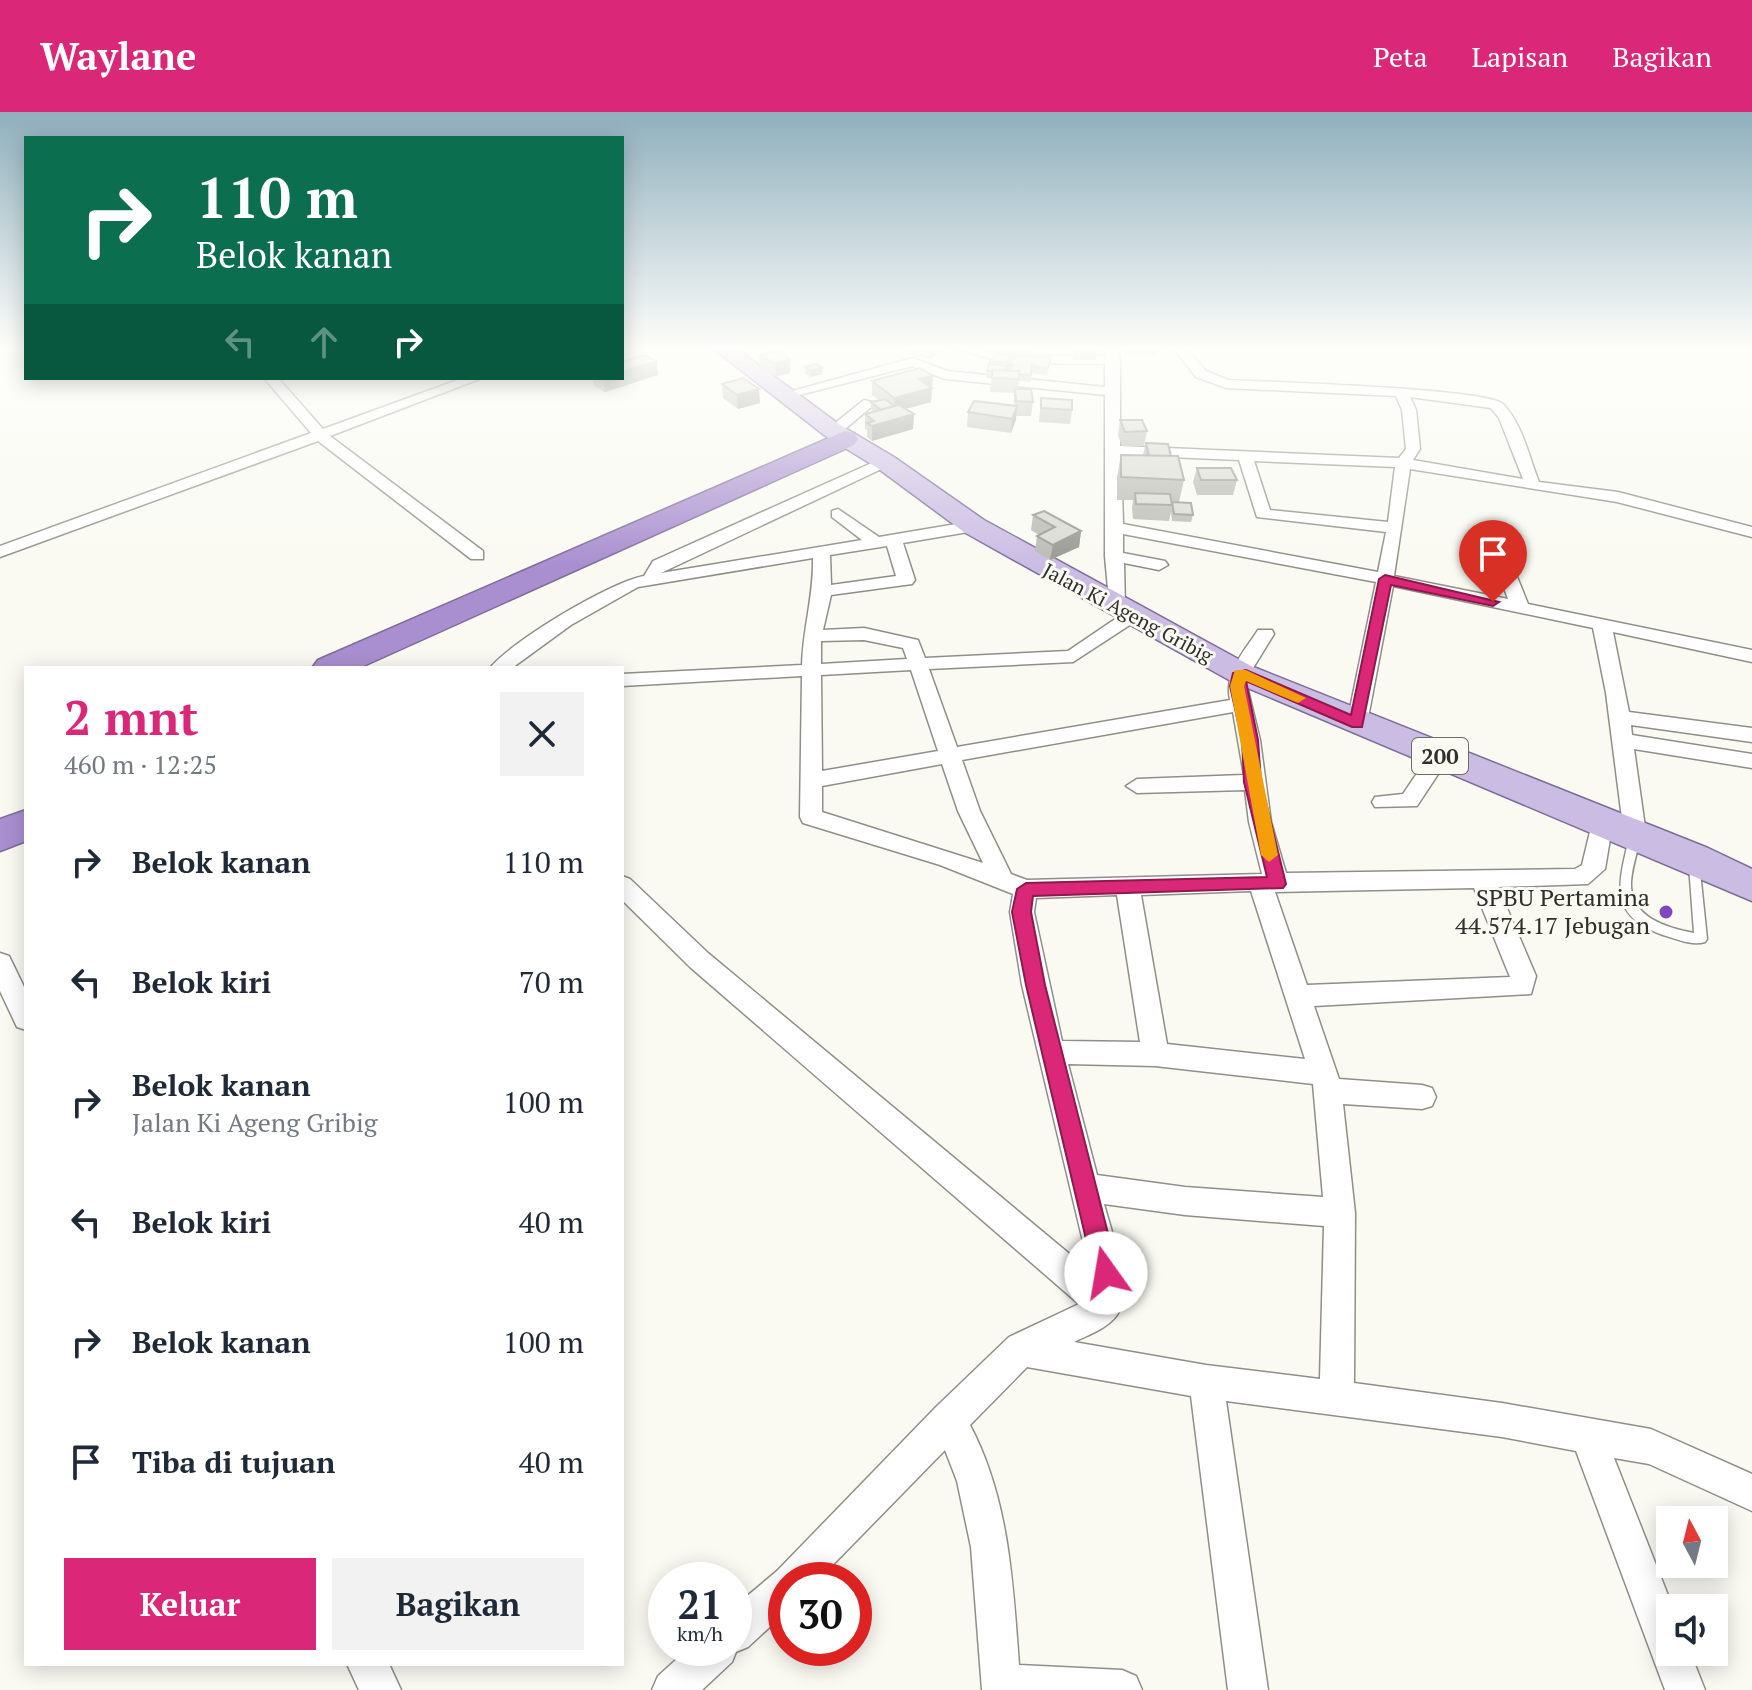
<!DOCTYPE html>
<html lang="id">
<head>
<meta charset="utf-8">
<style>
	:root { --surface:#fff; --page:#f2f2f3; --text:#1f2937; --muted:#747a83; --accent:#db2777 }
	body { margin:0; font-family:"PT Serif",serif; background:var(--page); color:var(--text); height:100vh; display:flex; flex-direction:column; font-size:30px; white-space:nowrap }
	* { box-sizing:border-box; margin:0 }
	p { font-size:26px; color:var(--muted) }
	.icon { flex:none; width:44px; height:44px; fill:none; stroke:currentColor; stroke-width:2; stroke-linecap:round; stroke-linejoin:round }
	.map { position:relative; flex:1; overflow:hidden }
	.panel { position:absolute; left:24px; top:554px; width:600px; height:1000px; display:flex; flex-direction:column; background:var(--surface); border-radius:0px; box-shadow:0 4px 20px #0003 }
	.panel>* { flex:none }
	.banner { position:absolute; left:24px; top:24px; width:600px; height:244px; border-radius:0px; box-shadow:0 4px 20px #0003; background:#0b6e4f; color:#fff; overflow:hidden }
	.needle { width:52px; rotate:353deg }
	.fabs { position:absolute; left:1656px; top:1394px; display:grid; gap:16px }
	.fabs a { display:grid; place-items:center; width:72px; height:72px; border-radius:0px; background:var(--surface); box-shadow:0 4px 20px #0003; font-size:40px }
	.speed { position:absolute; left:648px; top:1450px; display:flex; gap:16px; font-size:40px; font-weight:700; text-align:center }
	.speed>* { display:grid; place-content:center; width:104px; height:104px; border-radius:50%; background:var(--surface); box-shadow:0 4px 20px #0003; line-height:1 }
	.speed small { font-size:20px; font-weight:400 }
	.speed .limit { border:12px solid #d22; background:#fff; color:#111 }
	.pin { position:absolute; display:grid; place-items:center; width:68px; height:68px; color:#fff; margin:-82px -34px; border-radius:50% 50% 50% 0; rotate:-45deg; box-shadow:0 0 8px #0007 }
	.pin .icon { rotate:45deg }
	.me { position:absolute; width:88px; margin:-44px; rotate:347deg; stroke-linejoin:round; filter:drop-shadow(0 0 6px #0008) }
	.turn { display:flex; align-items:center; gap:28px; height:168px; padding:0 40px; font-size:36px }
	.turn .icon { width:104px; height:104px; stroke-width:2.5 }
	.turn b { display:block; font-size:56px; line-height:68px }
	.lanes { display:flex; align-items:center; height:76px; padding:0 40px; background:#0003; justify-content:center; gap:40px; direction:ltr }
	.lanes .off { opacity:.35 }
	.round { display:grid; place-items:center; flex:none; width:84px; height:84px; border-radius:0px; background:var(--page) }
	.head { display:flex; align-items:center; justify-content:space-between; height:136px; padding:0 40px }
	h1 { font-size:48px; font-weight:600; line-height:60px; color:var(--accent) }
	.button { display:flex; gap:16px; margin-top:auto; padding:16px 40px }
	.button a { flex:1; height:92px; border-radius:0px; background:var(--accent); color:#fff; font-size:32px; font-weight:600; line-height:92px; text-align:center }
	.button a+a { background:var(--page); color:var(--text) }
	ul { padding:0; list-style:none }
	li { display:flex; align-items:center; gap:24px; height:120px; padding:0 40px }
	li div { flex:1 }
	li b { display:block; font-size:30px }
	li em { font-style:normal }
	header { display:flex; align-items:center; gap:48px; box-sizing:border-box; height:112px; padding:0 40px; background:var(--accent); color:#fff }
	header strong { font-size:38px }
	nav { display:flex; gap:44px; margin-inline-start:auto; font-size:28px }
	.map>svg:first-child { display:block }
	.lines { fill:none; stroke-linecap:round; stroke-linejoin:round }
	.lane-casing { stroke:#8f8f88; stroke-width:3 }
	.street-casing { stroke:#8f8f88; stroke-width:3 }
	.primary-casing { stroke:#7e6d97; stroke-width:3 }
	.highway-casing { stroke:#7e6d97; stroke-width:3 }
	.lane { fill:#fff; fill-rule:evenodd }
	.street { fill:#fff; fill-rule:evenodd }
	.primary { fill:#cbbce3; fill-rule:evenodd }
	.highway { fill:#a98fd0; fill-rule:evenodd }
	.wall { fill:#bbbbb5 }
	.shaded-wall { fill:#999994 }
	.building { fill:#dadad3; stroke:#999994; stroke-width:2 }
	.route { fill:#db2777; stroke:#8e194d; stroke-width:2 }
	.slow { fill:#f59e0b }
	.poi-dot { fill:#7f48bf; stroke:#fafaf3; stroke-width:3 }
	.labels { text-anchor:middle; stroke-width:6; stroke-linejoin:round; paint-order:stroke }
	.far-street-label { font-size:20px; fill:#2f2f2d; stroke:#fafaf3 }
	.shield { fill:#fafaf3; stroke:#6c6c68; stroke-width:2 }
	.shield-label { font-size:22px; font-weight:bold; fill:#2f2f2d }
	.poi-label { font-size:24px; fill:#2f2f2d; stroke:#fafaf3; text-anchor:end }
</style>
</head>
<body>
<header>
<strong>Waylane</strong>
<nav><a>Peta</a><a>Lapisan</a><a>Bagikan</a></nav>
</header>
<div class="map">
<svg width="1752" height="1578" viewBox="0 0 1752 1578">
	<rect width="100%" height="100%" fill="#fafaf3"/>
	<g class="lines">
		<g class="lane-casing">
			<path id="lane" d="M1635,722L1641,726C1637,740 1632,755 1631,770C1629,805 1667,816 1694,821L1689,753L1691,750H1699L1707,827L1705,830C1692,834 1676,827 1663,823C1607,803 1619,771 1629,726Z"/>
		</g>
		<g class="street-casing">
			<g id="street">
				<polygon points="730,234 753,234 727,242 721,238"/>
				<path d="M965,234L1006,243L1105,244V234H1117L1120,248V334L1399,346L1406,337L1402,298L1396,284L1226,276L1196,265L1172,234H1184L1206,259L1228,268C1266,270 1485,276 1503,292C1522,311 1529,345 1539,370L1618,380L1752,415V425L1617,390L1410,357L1394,464L1508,487L1491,440L1499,435L1507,440L1528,492L1752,538V550L1613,520L1629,600L1752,616V630L1631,613L1632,623L1752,642V656L1634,637L1646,722L1635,730L1624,722L1606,581L1593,516L1393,474L1367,611L1357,618L1347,611L1376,470L1123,422V441L1165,449L1168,453L1159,458L1124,451L1125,495L1122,499H1110L1105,444V283L945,267L912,254L788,286L781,282L913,246L947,259L1105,275V252L1006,251L949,235ZM1410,285L1491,296L1499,306L1523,367L1413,348L1420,337L1416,298ZM1121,343L1239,348L1257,405L1386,420L1378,460L1123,412ZM1254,349L1395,355L1388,410L1270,398Z"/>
				<polygon points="264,266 278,266 323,317 463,266 482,266 330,324 483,439 483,447 471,447 318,329 0,445 0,434 311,321"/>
				<polygon points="864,288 876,291 839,322 829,322 829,316"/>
				<path d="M885,345L890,347V353L661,461L862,428L832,405V399L838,397L879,425L974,409L982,414L974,419L903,431L915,468L912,472L831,483L823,518L864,516L918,528L925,546L1068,539L1127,499H1139V507L1073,550L929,557L957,635L1230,588C1224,560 1244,540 1258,518H1272L1274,522L1250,561L1247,574L1260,628L1271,710L1286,761L1575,757L1582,753L1594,703H1610L1613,709L1605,757L1588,772L1498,775L1536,864L1531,882L1314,894L1339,967L1422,973L1432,976L1436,985L1432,994L1422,997L1343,992L1355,1101L1354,1271L1502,1291L1651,1317L1752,1362V1399L1649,1352L1614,1346L1673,1496H1670V1540H1690L1705,1578H1665L1576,1339L1502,1325L1226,1289L1268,1578H1228L1191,1284L1027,1255L970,1313C1009,1387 1013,1471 1019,1553L1122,1558L1136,1564L1142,1578H982L971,1435L957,1369L945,1338L818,1468H786V1500L748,1535L736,1540L732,1550L702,1578H652L658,1564L689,1536H734V1495L777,1459L936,1295L1009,1225L1079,1192L690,855L622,788V764L630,767L708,841L1090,1159L1022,873L1010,800L1013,782L940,753L803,711L800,705L802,564L622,574V562L802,553C803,516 814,483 813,446L638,475L571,513L512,556H490C512,529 610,470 644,464L653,449ZM887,434L896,464L831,473L830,443ZM864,528L903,536L907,547L821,552V529ZM911,558L938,639L822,659L821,563ZM1233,600L1244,663L1137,667L1126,674L1137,681L1245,678L1249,710L1262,762L1027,768L1011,762L980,699L962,648ZM942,652L958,699L983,751L822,700V674ZM1474,776L1510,865L1307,873L1275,780ZM1251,779L1305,947L1167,932L1141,783ZM1117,783L1140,930L1062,929L1034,800L1036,786ZM1068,952L1155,954L1313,972L1323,1085L1185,1075L1097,1063ZM1104,1092L1185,1103L1324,1114L1320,1267L1206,1253L1074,1230C1088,1223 1108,1216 1117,1203C1133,1179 1111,1118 1104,1092Z"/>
				<polygon points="1439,637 1450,644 1417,694 1375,695 1372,690 1375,685 1403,682 1432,639"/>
				<polygon points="0,841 9,844 26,879 26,918 17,915 0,879"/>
				<polygon points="347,1552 389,1552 401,1578 359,1578"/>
			</g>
		</g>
		<g class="primary-casing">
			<polygon id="primary" points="710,234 733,234 840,313 894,345 984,408 1251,554 1708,736 1752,757 1752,789 1229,568 964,420 876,355 824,323"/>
		</g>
		<g class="highway-casing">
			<g id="highway">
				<polygon points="845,319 854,321 858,327 854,333 359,556 312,556 318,548"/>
				<polygon points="26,698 26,729 0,739 0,707"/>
			</g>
		</g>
		<use href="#lane" class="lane"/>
		<use href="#street" class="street"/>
		<use href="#primary" class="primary"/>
		<use href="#highway" class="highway"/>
	</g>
	<g class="wall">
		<polygon points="912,234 949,234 941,241 938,240 931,247 909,243 910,236"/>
		<polygon points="1000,234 1032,234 1032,242 1008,244 1011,244 1007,258 1009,259 1010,252 1051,245 1047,263 1032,261 1032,259 1031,270 1019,269 1018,277 1033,290 1031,304 1016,304 1011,321 967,315 968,300 1014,294 1014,281 990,280 992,266 986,266 987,259 990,250 1000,243"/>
		<polygon points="1072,234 1094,234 1096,241 1095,248 1073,248"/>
		<polygon points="1125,234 1157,234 1155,244 1126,243"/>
		<polygon points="759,244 790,247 790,261 776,264 760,258"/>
		<polygon points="656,249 658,263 605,280 594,274 592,266 622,266"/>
		<polygon points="805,255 822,256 823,262 810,265 805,261"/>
		<polygon points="933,264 931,290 905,297 914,302 913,317 872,329 867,325 867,318 865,317 865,302 874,300 871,297 871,290 879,288 872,283 872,269"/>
		<polygon points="722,272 760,291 738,297 723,286"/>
		<polygon points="1041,286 1072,298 1070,312 1039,310"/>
		<polygon points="1120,308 1147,319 1144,334 1122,334 1118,323"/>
		<polygon points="1146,331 1171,344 1184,368 1179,390 1193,403 1191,410 1172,409 1171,400 1169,409 1133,407 1132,396 1133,388 1117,388 1117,365 1121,343 1143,343"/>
		<polygon points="1197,356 1237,368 1233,383 1197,383 1193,370"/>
		<polygon points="1033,403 1081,419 1079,435 1050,448 1035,439 1037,424 1039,423 1031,418"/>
	</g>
	<g class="shaded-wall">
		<polygon points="938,234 938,241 931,247 931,241"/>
		<polygon points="941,234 949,234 941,241"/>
		<polygon points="790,247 790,261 776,264 775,251"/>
		<polygon points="656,249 658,263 605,280 603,266 622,266 622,260"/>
		<polygon points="822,256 823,262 810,265 810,258"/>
		<polygon points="933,264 931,290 898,299 894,298 894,286 919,267"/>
		<polygon points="759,277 760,291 738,297 737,283"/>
		<polygon points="1017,294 1016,308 1011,321 1012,307"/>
		<polygon points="914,302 913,317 872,329 872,314"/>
		<polygon points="1081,419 1079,435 1050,448 1053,433"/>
	</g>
	<g class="building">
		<polygon points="913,234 938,234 931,241 910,236"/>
		<polygon points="1073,234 1094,234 1096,241 1074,241"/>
		<polygon points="778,239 790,247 775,251 759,244"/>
		<polygon points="994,242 1011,244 1007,251 990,250"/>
		<polygon points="644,243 656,249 622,260 622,250"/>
		<polygon points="1014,244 1051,245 1048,256 1032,254 1032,251 1031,263 1019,262 1019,259 1009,259 1010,254 1014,254 1010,252"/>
		<polygon points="817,252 822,256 810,258 805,255"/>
		<polygon points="989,252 1008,254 1006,258 987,259"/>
		<polygon points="920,256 933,264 919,267 932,276 894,286 872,269"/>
		<polygon points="992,258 1019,259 1019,267 992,266"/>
		<polygon points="743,266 759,277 737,283 722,272"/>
		<polygon points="1015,277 1031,277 1033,290 1016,289"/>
		<polygon points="1041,286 1072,288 1072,298 1041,296"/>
		<polygon points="885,287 894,294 881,298 871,290"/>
		<polygon points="974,289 1017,294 1012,307 968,300"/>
		<polygon points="899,293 914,302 872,314 867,311 874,309 865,302"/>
		<polygon points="1120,308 1142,308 1147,319 1125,320"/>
		<polygon points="1146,331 1168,332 1171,344 1149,344"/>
		<polygon points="1121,343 1178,344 1184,368 1121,365"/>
		<polygon points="1197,356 1231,356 1237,368 1201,368"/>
		<polygon points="1135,381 1170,382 1172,393 1136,392"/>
		<polygon points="1172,390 1191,391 1193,403 1174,402"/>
		<polygon points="1044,399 1081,419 1053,433 1037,424 1055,415 1033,403"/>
	</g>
	<linearGradient id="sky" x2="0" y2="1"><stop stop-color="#8fafbc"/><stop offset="0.52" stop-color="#fdfdfa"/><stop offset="1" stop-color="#fdfdfa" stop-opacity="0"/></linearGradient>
	<rect width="1752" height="454" fill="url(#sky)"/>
	<polygon class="route" points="1385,463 1499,490 1493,494 1391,473 1362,615 1352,615 1246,569 1258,628 1261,670 1286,772 1283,776 1033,784 1031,800 1045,873 1118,1161 1115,1169 1106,1173 1098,1169 1094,1161 1026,873 1012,800 1017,777 1026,771 1267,765 1244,670 1242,628 1230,574 1233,561 1246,558 1351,603 1379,467"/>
	<polygon class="slow" points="1235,558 1246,558 1306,586 1298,591 1246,569 1244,574 1278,743 1269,750 1261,743 1230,574"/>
	<circle class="poi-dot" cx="1666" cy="800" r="8"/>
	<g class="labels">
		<g class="far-street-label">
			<text transform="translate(1128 501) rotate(28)" y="7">Jalan Ki Ageng Gribig</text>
		</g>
		<rect class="shield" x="1412" y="626" width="56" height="36" rx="6"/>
		<g class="shield-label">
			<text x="1440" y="652">200</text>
		</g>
		<g class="poi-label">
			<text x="1650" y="794">SPBU Pertamina<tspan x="1650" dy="28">44.574.17 Jebugan</tspan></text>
		</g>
	</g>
</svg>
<div class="fabs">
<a><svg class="needle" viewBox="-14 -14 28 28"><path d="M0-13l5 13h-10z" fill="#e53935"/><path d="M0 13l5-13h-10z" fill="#747a83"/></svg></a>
<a><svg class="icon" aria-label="sound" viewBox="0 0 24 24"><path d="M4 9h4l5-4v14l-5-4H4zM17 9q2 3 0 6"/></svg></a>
</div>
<div class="speed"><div>21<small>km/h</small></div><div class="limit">30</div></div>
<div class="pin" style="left:1493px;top:490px;background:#d93025"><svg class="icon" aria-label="arrive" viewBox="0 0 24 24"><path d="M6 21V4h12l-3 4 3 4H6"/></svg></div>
<svg class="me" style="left:1106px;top:1161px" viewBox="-20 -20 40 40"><circle r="19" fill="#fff"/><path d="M0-13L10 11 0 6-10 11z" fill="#db2777"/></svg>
<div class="banner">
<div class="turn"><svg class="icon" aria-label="right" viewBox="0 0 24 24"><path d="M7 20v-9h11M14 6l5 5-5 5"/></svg><div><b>110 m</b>Belok kanan</div></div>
<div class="lanes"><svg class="icon off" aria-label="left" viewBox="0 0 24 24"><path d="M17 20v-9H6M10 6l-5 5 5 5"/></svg><svg class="icon off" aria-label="ahead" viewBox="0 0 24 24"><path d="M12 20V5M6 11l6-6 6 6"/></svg><svg class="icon" aria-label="right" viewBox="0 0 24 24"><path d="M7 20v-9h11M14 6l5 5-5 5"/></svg></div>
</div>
<section class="panel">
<div class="head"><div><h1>2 mnt</h1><p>460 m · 12:25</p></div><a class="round"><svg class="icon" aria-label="close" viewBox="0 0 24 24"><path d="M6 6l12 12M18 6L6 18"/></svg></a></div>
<ul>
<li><svg class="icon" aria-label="right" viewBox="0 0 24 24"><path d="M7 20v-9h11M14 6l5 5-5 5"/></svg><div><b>Belok kanan</b></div><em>110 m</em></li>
<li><svg class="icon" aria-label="left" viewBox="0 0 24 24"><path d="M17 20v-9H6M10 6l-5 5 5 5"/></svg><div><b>Belok kiri</b></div><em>70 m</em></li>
<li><svg class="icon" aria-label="right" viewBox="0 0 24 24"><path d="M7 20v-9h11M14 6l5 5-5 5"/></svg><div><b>Belok kanan</b><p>Jalan Ki Ageng Gribig</p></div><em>100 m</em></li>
<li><svg class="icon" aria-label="left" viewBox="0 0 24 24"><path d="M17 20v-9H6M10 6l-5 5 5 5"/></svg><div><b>Belok kiri</b></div><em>40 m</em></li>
<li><svg class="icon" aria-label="right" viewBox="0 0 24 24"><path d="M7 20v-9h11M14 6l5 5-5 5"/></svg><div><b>Belok kanan</b></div><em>100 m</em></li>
<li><svg class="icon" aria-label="arrive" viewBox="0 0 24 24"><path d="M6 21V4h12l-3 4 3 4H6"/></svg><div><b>Tiba di tujuan</b></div><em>40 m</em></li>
</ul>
<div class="button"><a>Keluar</a><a>Bagikan</a></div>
</section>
</div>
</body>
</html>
